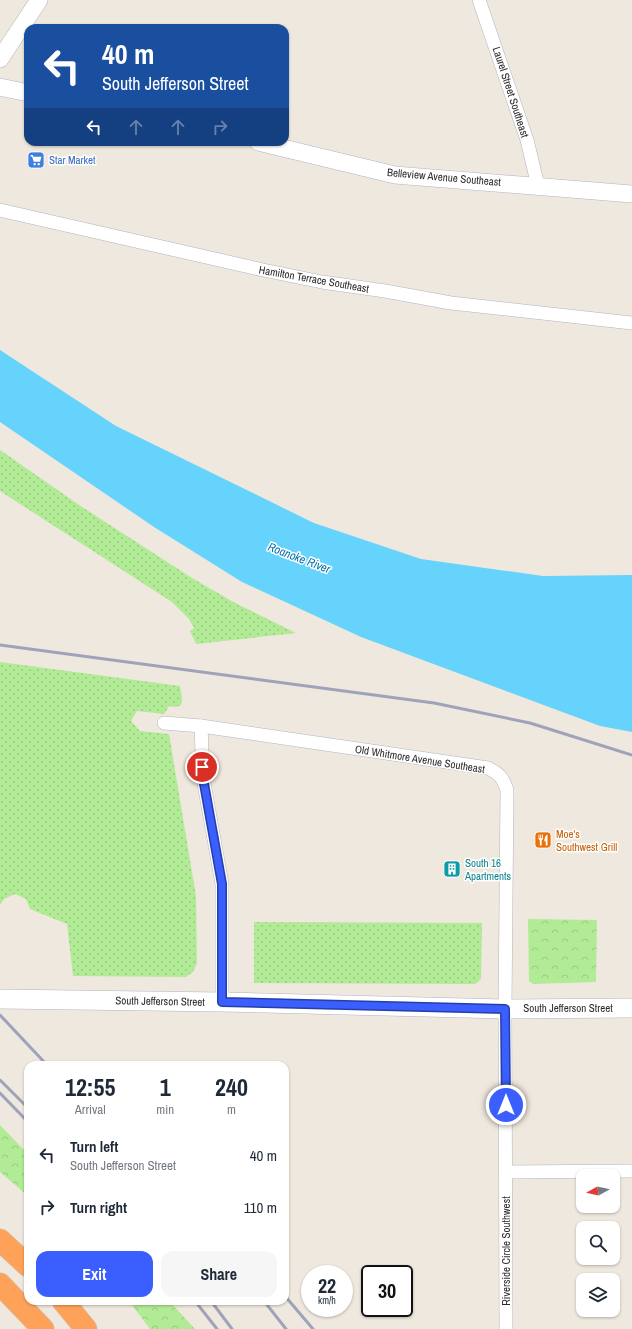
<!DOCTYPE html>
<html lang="en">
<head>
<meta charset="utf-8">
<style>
	:root { --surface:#fff; --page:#f6f6f7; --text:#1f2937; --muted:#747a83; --accent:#3b5fff }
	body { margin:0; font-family:"Archivo Narrow",sans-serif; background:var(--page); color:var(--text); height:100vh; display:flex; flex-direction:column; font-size:15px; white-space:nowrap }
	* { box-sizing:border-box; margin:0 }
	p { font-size:13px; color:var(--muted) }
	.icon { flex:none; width:22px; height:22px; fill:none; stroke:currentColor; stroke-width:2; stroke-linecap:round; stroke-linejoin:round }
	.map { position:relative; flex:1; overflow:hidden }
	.details { position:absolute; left:24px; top:1061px; width:265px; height:244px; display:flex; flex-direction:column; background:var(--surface); border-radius:12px; box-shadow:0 1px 3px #0004 }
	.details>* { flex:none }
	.top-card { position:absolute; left:24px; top:24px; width:265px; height:122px; border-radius:12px; box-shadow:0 1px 3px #0004; background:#1a4fa0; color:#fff; overflow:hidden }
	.needle { width:26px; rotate:262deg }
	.buttons { position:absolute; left:576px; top:1169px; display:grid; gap:8px }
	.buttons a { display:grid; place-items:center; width:44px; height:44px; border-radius:8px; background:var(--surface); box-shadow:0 1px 3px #0004; font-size:20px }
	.speed { position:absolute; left:301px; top:1265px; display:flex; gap:8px; font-size:20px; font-weight:700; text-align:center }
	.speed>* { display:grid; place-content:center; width:52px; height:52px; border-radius:50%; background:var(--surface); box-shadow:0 1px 3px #0004; line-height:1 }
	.speed small { font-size:10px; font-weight:400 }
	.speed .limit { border:2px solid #111; border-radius:6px; background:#fff; color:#111 }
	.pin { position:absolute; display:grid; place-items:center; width:34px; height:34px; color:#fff; margin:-17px; border:2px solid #fff; border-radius:50%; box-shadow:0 1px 4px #0007 }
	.me { position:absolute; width:44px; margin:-22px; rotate:0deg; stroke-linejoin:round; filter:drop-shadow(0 0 3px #0008) }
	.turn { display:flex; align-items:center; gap:14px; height:84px; padding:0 12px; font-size:18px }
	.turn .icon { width:52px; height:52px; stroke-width:2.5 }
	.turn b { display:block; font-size:28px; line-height:34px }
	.lanes { display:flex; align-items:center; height:38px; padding:0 12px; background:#0003; justify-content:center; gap:20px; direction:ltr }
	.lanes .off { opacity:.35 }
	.eta { display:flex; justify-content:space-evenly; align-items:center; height:68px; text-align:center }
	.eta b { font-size:24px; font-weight:800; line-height:28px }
	.button { display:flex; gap:8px; margin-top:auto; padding:8px 12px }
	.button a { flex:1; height:46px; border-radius:12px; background:var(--accent); color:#fff; font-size:16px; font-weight:800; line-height:46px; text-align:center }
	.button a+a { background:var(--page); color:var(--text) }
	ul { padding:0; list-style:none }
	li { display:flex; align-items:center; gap:12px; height:52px; padding:0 12px }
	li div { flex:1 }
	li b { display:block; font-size:15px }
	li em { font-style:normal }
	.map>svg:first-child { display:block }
	.grass { fill:url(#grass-dots) }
	.forest { fill:url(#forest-crowns) }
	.water { fill:#66d3fc }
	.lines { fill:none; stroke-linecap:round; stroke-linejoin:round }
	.minor-casing { stroke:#b1b4c1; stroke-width:14 }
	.tertiary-casing { stroke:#b1b4c1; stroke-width:18 }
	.secondary-casing { stroke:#b1b4c1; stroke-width:20 }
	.motorway-casing { stroke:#c8c8c8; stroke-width:23 }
	.minor { stroke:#fff; stroke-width:13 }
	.tertiary { stroke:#fff; stroke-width:17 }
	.secondary { stroke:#fff; stroke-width:19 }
	.motorway { stroke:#ffa259; stroke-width:22 }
	.rail { stroke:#9fa3b9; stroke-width:3 }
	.route-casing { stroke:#263ea6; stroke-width:10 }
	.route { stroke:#3b5fff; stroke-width:7 }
	.labels { text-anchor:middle; stroke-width:3; stroke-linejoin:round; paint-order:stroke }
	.street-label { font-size:11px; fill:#2c2c2c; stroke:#fff }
	.shop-label { font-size:11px; fill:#366cbe; stroke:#fff; text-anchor:start }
	.food-label { font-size:11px; fill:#c56008; stroke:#fff; text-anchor:start }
	.culture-label { font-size:11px; fill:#0d838f; stroke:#fff; text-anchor:start }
	.water-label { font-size:12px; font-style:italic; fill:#0071ad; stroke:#fff }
</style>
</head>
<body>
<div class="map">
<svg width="632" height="1329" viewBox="0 0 632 1329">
	<defs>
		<pattern id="grass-dots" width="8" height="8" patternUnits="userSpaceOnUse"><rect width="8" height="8" fill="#b2eb95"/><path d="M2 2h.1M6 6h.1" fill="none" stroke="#99ca81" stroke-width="1.8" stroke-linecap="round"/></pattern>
		<pattern id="forest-crowns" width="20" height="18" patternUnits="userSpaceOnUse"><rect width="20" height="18" fill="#b2eb95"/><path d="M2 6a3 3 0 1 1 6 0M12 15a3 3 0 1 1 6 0" fill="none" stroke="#99ca81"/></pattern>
	</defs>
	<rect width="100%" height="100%" fill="#efe8de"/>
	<g class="grass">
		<polygon points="0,450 82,507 192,578 235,603 296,633 196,644 190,631 194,628 189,619 172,602 0,491"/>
		<polygon points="0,662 180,686 182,699 181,705 176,707 169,706 164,714 137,711 131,721 140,731 169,734 196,896 197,963 193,972 186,977 73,976 67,924 30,909 26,899 15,894 4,899 0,905"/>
		<polygon points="254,922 482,923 481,979 475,984 254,983"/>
	</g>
	<g class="forest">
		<polygon points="528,919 597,920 596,982 533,984 529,981"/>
		<polygon points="0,1125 28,1154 28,1196 0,1172"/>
		<polygon points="129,1301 169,1301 195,1329 150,1329"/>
	</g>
	<polygon class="water" points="0,350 116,426 314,523 421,559 543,576 632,575 632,732 600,726 361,637 242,582 154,527 0,422"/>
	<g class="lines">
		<g class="minor-casing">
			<g id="minor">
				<polyline points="479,0 527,140 538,186"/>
				<polyline points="0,210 263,270 322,282 385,291 451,303 632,323"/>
				<path d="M164,723L201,726L488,768C500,774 503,778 507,790L505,1009L506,1329"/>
				<polyline points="201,726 203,778 222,884 222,1002"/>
				<polyline points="506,1172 632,1171"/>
			</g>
		</g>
		<g class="tertiary-casing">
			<g id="tertiary">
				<polyline points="0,59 39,0"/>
				<polyline points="0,87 28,93"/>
				<polyline points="258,142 395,175 632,194"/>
			</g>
		</g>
		<g class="secondary-casing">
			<polyline id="secondary" points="0,999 222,1002 505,1009 632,1008"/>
		</g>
		<g class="motorway-casing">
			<g id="motorway">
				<polyline points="0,1240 28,1266"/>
				<polyline points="0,1284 43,1329"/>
				<polyline points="63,1301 86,1329"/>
			</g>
		</g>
		<use href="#minor" class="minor"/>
		<use href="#tertiary" class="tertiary"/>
		<use href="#secondary" class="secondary"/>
		<use href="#motorway" class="motorway"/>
		<g class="rail">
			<polyline points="0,645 434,703 530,723 632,755"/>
			<polyline points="0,1015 47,1065"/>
			<polyline points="0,1080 28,1108"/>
			<polyline points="0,1093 28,1122"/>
			<polyline points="285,1296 313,1329"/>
			<polyline points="195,1301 217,1329"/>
			<polyline points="211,1301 232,1329"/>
			<polyline points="264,1301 286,1329"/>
		</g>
	</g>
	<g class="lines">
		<g class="route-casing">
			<polyline id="route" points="202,767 203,778 222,884 222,1002 505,1009 506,1105"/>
		</g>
		<use href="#route" class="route"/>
	</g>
	<defs>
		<g id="supermarket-square" transform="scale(0.9)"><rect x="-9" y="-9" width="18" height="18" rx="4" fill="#3f7fe0" stroke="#fff"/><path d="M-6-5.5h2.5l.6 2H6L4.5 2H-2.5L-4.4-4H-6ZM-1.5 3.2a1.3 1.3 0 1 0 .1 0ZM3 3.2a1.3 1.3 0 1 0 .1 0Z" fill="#fff"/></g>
		<g id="restaurant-square" transform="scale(0.9)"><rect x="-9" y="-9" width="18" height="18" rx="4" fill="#e8710a" stroke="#fff"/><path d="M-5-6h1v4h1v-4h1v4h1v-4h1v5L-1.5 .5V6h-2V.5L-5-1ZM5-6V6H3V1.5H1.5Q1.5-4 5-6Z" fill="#fff"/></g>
		<g id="building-square" transform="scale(0.9)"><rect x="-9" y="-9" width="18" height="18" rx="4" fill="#0f9aa8" stroke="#fff"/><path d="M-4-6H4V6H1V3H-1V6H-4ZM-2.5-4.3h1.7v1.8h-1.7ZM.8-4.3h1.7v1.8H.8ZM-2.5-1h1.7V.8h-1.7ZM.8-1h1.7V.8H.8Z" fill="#fff"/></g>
	</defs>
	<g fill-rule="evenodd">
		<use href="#supermarket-square" x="36" y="160"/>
		<use href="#restaurant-square" x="543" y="840"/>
		<use href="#building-square" x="452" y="869"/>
	</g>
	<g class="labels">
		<g class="street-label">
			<text transform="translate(511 92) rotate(72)" y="4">Laurel Street Southeast</text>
			<text transform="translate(444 177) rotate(5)" y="4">Belleview Avenue Southeast</text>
			<text transform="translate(314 279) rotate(10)" y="4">Hamilton Terrace Southeast</text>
			<text transform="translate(420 759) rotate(9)" y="4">Old Whitmore Avenue Southeast</text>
			<text transform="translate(160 1001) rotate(1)" y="4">South Jefferson Street</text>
			<text x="568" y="1012">South Jefferson Street</text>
			<text transform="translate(506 1251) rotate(-90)" y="4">Riverside Circle Southwest</text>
		</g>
		<g class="shop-label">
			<text x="49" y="164">Star Market</text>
		</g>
		<g class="food-label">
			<text x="556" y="838">Moe's<tspan x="556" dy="13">Southwest Grill</tspan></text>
		</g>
		<g class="culture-label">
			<text x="465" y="867">South 16<tspan x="465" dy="13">Apartments</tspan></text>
		</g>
		<g class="water-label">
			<text transform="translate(299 558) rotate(21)" y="4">Roanoke River</text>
		</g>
	</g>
</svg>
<div class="buttons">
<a><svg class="needle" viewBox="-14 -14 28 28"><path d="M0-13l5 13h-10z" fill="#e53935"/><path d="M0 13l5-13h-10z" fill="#747a83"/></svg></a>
<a><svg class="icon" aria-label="search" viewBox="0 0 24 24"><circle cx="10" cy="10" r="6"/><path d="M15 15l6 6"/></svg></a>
<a><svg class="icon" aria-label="layers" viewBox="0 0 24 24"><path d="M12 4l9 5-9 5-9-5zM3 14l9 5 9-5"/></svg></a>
</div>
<div class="speed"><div>22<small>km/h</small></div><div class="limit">30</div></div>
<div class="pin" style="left:202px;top:767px;background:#d93025"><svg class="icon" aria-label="arrive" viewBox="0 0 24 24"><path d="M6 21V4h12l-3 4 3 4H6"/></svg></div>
<svg class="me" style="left:506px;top:1105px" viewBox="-20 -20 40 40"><circle r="17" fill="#3b5fff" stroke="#fff" stroke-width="3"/><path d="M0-11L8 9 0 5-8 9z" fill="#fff"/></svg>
<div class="top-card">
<div class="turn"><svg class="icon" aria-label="left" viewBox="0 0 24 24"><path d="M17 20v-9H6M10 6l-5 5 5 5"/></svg><div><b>40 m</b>South Jefferson Street</div></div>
<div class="lanes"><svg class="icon" aria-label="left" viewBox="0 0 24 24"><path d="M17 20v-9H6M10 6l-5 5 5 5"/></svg><svg class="icon off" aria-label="ahead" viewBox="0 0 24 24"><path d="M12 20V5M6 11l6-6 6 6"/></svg><svg class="icon off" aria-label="ahead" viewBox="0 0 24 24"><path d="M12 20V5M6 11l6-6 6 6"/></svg><svg class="icon off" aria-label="right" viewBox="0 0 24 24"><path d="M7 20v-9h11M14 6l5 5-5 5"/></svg></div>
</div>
<section class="details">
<div class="eta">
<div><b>12:55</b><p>Arrival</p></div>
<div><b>1</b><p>min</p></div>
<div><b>240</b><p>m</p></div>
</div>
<ul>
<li><svg class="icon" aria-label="left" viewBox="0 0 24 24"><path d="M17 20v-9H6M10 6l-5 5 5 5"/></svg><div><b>Turn left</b><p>South Jefferson Street</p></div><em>40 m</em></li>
<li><svg class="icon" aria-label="right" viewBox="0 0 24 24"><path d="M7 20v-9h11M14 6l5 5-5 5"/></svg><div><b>Turn right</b></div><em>110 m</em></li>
</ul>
<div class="button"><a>Exit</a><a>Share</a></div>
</section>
</div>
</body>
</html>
